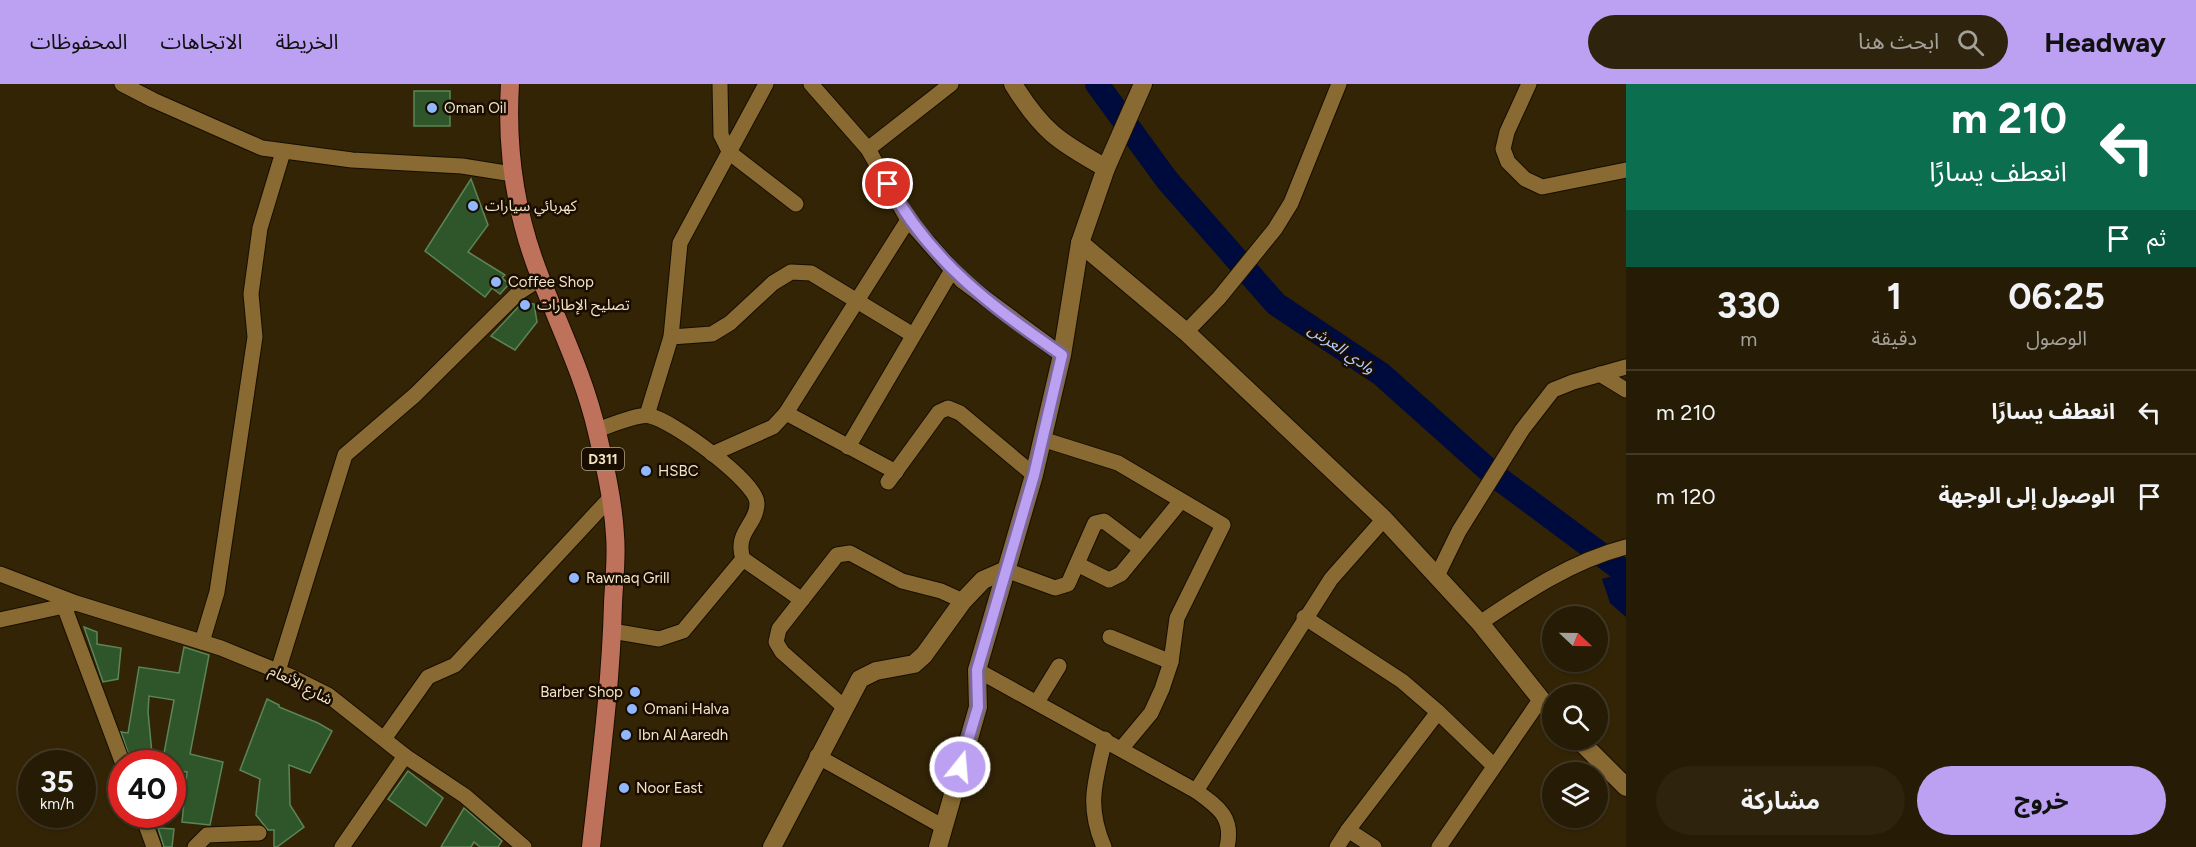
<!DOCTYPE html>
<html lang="ar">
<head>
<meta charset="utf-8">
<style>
	:root { --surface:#261b04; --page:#2e240e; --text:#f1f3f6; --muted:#a4a19a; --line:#423926; --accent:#bca0f2 }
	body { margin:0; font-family:Figtree,"Noto Sans Arabic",sans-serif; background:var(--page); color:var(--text); direction:rtl; height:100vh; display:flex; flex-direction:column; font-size:22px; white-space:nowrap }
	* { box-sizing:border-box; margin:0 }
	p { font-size:20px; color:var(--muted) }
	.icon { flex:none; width:33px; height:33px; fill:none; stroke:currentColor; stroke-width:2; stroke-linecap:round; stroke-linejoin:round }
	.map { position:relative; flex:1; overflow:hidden; direction:ltr }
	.panel { display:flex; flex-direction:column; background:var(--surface); width:570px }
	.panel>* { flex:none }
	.banner { background:#0b6e4f; color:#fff; overflow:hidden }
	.needle { width:39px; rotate:112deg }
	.tools { position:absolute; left:1542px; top:522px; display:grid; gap:12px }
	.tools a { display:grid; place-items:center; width:66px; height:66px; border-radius:50%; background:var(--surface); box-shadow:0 2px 4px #0004,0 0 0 2px var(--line); font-size:30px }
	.speed { position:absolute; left:18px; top:666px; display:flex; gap:12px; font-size:30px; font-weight:700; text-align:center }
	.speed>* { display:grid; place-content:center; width:78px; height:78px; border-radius:50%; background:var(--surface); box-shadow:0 2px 4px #0004,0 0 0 2px var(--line); line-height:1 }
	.speed small { font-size:15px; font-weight:400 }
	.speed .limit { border:9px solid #d22; background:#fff; color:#111 }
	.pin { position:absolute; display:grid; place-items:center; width:51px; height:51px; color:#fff; margin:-26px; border:3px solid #fff; border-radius:50%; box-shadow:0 2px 6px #0007 }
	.me { position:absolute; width:66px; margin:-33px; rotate:17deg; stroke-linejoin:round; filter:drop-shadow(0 0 4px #0008) }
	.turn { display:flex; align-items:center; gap:21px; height:126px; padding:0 30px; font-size:27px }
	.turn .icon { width:78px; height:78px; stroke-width:2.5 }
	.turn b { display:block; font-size:42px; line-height:51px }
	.then { display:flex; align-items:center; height:57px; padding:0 30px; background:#0003; gap:12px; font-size:22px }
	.eta { display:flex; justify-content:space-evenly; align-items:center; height:102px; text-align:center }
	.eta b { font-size:36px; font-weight:700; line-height:42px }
	.cta { display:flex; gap:12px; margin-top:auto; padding:12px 30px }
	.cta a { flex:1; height:69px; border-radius:36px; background:var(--accent); color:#111; font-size:24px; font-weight:700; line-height:69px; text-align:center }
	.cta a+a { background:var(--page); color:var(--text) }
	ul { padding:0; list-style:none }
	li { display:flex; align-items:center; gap:18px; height:84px; padding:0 30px; border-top:2px solid var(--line) }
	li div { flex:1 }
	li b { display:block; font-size:22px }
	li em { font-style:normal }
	header { display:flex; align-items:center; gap:36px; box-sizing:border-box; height:84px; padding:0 30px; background:var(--accent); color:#111 }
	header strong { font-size:28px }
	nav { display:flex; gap:33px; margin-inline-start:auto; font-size:21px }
	.search { width:420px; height:54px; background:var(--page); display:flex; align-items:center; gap:15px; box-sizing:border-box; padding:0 21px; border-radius:33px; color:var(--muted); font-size:22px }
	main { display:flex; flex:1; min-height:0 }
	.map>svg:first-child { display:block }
	.water { fill:#000b3d }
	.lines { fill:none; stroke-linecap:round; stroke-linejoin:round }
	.river { stroke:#000b3d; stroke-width:24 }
	.building { fill:#2e562a; stroke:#5c8557; stroke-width:1.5 }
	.street-casing { stroke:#170e01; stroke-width:17 }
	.secondary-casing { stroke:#170e01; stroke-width:20 }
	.primary-casing { stroke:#170e01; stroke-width:20 }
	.street { stroke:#886a32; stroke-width:15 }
	.secondary { stroke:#886a32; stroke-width:18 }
	.primary { stroke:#bf725b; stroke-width:18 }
	.route-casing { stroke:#7a689d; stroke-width:15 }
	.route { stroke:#bca0f2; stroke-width:10 }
	.poi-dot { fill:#91b8fd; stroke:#190d00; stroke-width:2 }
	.labels { text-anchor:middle; stroke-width:5; stroke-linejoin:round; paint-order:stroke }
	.shield { fill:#190d00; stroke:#b2a38b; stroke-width:1.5 }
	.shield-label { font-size:14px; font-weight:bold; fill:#f3e3c6 }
	.poi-label { font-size:15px; fill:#f3e3c6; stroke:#190d00; text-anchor:start }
	.street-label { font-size:15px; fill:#f3e3c6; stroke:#190d00 }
	.water-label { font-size:16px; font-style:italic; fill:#afcbfd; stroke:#190d00 }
</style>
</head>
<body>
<header>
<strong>Headway</strong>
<div class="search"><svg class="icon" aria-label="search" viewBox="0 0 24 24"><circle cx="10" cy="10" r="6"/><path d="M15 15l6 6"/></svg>ابحث هنا</div>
<nav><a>الخريطة</a><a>الاتجاهات</a><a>المحفوظات</a></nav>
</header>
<main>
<section class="panel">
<div class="banner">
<div class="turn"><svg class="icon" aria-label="left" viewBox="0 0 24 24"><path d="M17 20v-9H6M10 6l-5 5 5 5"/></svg><div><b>210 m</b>انعطف يسارًا</div></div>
<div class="then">ثم<svg class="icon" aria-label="arrive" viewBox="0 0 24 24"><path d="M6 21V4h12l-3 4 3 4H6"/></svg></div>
</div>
<div class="eta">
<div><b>06:25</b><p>الوصول</p></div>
<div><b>1</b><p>دقيقة</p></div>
<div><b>330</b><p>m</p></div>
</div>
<ul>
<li><svg class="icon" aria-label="left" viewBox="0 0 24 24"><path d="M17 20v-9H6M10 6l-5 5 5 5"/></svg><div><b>انعطف يسارًا</b></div><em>210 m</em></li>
<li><svg class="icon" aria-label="arrive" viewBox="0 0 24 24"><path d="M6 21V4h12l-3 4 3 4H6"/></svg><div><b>الوصول إلى الوجهة</b></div><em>120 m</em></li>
</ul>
<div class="cta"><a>خروج</a><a>مشاركة</a></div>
</section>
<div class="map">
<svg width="1626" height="763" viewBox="0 0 1626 763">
	<rect width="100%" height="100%" fill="#332405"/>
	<polygon class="water" points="1626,488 1626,533 1610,519 1602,495"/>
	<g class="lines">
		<polyline class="river" points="1097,0 1167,96 1276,220 1381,290 1494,391 1626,489"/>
	</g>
	<g class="building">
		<rect x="414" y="7" width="36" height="35"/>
		<polygon points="471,95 488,141 468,168 505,191 502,194 509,200 500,210 492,204 485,213 425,167"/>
		<polygon points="522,219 534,220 537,238 515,266 491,252"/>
		<polygon points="84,543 97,548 97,560 121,564 118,595 103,598"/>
		<polygon points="184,563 209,571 190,670 223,678 210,741 182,738 187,688 172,686 172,680 162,680 174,616 149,612 148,628 153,680 132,680 121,648 128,649 139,583 179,589"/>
		<polygon points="267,615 279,621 279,623 318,639 332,647 310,689 289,681 290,721 304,743 277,763 274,763 274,746 268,746 256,731 260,695 240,686"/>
		<polygon points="408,687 443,714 426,742 388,715"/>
		<polygon points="464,724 502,757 498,763 480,763 474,758 471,763 441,763"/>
		<polygon points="158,744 174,745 172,763 164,763"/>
	</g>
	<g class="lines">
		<g class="street-casing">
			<g id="street">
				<polyline points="122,0 153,16 262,64 352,76 462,82 512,90"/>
				<polyline points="720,0 721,51 730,69 796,120"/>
				<polyline points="811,0 868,65"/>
				<polyline points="951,0 868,65 908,136 962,197 1062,271"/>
				<polyline points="1529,0 1507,48 1503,65 1508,78 1525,95 1542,103 1626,86"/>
				<polyline points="1186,248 1219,214 1275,145 1291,119 1339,0"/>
				<polyline points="671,253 680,159 766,0"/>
				<polyline points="1600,290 1626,306"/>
				<polyline points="786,329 896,388"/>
				<polyline points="647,331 671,253 712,250 730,239 773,199 791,188 811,189 913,251"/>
				<path d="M597,346C609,342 639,329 650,332C672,336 757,398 757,419C757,441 734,448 743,475L802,516"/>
				<polyline points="1042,355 1118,379 1223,441 1177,534 1171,578 1162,605 1151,629 1121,665"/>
				<polyline points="848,363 952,186"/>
				<polyline points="712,370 773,343 786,329 908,136"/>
				<polyline points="888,398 939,328 948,324 960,329 1034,391"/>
				<polyline points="1077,480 1109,496 1121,490 1180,418"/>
				<polyline points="1006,486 1055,504 1068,500 1095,439 1104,437 1141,465"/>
				<polyline points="0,490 76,519 221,564 292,593 328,611 405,672 465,712 524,763"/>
				<polyline points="1437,492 1459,447 1522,346 1553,306 1573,298 1626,283"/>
				<polyline points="64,522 123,680"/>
				<polyline points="1304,533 1402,597 1438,628 1494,682"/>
				<polyline points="0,536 73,520"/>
				<path d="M1480,539C1526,508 1572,477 1626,463"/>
				<polyline points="612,547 659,555 683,547 743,475"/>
				<polyline points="1110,553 1171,578"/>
				<polyline points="202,558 217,508 255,253 251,210 260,144 283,68"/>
				<path d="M977,586L1196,707C1218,723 1234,733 1227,763"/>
				<polyline points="278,587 345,371 415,311 518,209 540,195"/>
				<polyline points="1037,618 1059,582"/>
				<polyline points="844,623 782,568 776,558 779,545 837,471 850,469 902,497 941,507 963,517"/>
				<polyline points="384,655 428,593 455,581 611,413"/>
				<polyline points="817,672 942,742"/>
				<polyline points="1196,707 1331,495 1384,435"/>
				<polyline points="142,730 154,763"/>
				<polyline points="195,763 207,751 259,749"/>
				<polyline points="342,763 405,672"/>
				<path d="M1104,763C1086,721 1095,698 1105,655"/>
				<polyline points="1337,763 1348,746"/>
				<polyline points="1374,763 1348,746 1438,628"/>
				<polyline points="1439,763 1540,616"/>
			</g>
		</g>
		<g class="secondary-casing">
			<g id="secondary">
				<path d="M1013,0C1042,47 1059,58 1106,84"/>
				<polyline points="1080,159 1186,248 1384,435 1480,539 1552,629"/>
				<polyline points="1579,656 1626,703"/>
				<polyline points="772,763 860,595 876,587 914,580 924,571 963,517 983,496 1006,486"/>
				<polyline points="938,763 978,623 977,586 1034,391 1062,271 1080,159 1106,84 1143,0"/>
			</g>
		</g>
		<g class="primary-casing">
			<path id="primary" d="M510,0C506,66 516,133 541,195C561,246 585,295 597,348C605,382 613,416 615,451C617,473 614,497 613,519C611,601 600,682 591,763"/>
		</g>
		<use href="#street" class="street"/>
		<use href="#secondary" class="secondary"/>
		<use href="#primary" class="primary"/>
	</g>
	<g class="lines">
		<g class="route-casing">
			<path id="route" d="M888,100C932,179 990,221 1062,271L1034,391L977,586L978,623L960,683"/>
		</g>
		<use href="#route" class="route"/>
	</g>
	<g class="poi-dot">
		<circle cx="432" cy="24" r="6"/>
		<circle cx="473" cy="122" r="6"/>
		<circle cx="496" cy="198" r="6"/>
		<circle cx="525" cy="221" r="6"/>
		<circle cx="646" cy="387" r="6"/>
		<circle cx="574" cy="494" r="6"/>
		<circle cx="635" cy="608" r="6"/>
		<circle cx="632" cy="625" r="6"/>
		<circle cx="626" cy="651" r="6"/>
		<circle cx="624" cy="704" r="6"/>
	</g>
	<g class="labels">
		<rect class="shield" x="582" y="364" width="42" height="22" rx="4.5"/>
		<g class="shield-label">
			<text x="603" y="380">D311</text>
		</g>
		<g class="poi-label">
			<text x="444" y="29">Oman Oil</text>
			<text x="485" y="127">كهربائي سيارات</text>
			<text x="508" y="203">Coffee Shop</text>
			<text x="537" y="226">تصليح الإطارات</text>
			<text x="658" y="392">HSBC</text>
			<text x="586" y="499">Rawnaq Grill</text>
			<text x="623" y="613" text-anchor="end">Barber Shop</text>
			<text x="644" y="630">Omani Halva</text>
			<text x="638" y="656">Ibn Al Aaredh</text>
			<text x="636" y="709">Noor East</text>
		</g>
		<g class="street-label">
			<text transform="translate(301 601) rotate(27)" y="5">شارع الأنعام</text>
		</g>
		<g class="water-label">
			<text transform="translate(1342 264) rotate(34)" y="6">وادي العرش</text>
		</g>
	</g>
</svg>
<div class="tools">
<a><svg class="needle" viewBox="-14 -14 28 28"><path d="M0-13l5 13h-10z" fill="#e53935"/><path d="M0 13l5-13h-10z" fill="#a4a19a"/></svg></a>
<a><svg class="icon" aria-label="search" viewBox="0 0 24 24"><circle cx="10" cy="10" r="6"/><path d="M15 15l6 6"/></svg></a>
<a><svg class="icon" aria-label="layers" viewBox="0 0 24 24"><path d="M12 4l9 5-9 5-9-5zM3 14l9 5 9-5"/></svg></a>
</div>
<div class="speed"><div>35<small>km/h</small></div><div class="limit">40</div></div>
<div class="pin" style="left:888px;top:100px;background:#d93025"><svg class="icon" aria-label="arrive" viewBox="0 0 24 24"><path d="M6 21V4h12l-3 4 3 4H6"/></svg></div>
<svg class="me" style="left:960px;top:683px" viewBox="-20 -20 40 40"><circle r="17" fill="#bca0f2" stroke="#fff" stroke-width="3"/><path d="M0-11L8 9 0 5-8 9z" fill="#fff"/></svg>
</div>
</main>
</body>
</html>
